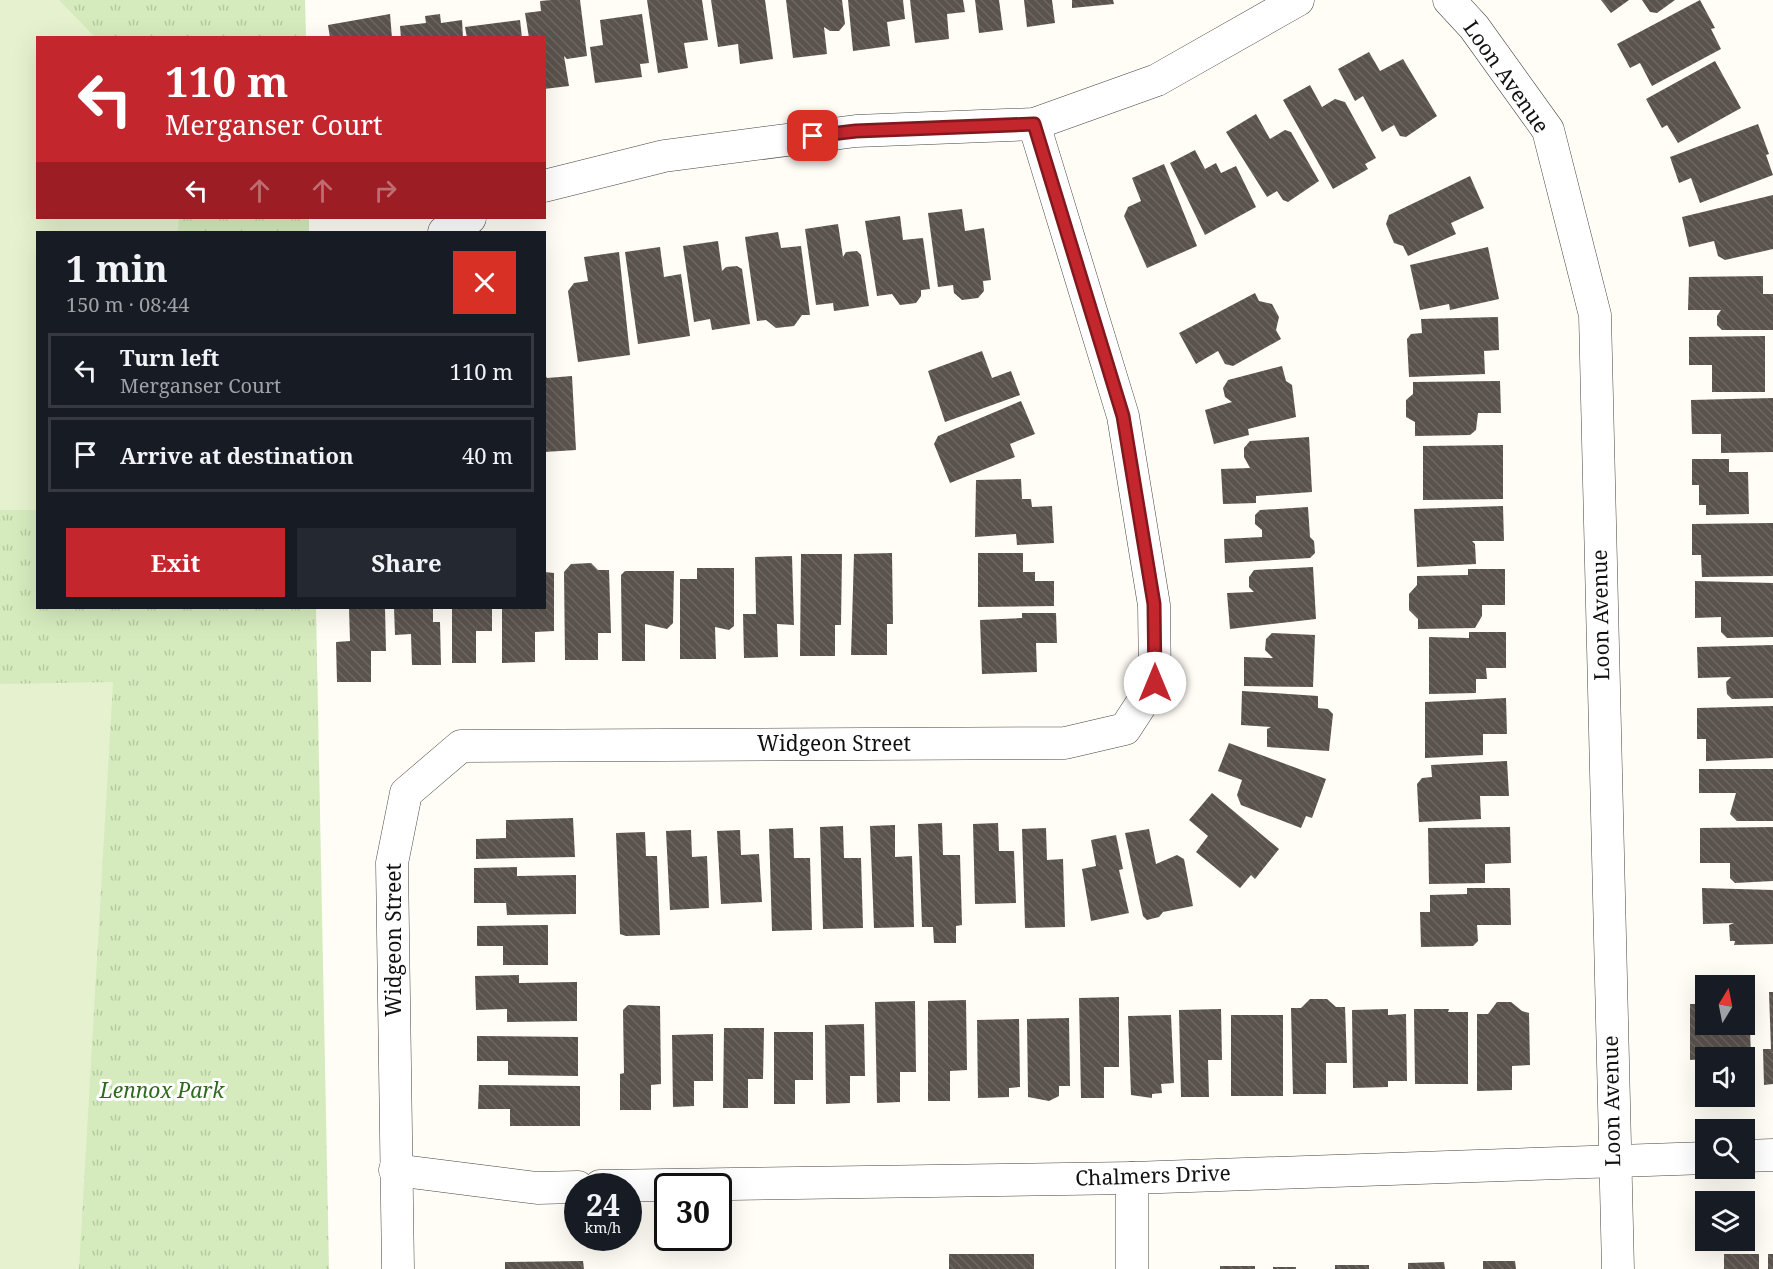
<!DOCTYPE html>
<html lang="en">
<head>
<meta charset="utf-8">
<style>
	:root { --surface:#171b24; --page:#242831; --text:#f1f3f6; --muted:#9ea1a6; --line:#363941; --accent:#c4262e }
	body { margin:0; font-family:"Noto Serif",serif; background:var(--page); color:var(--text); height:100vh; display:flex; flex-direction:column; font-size:22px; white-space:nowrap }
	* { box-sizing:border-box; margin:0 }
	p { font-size:20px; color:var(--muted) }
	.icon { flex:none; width:33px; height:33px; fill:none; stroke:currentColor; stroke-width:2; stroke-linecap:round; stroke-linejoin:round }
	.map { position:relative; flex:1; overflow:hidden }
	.drawer { position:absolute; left:36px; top:231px; width:510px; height:378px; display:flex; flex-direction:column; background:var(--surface); border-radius:0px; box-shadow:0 6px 24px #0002 }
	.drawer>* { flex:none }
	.banner { position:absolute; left:36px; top:36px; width:510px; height:183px; border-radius:0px; box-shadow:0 6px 24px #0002; background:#c4262e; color:#fff; overflow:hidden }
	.needle { width:39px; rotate:10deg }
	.tools { position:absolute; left:1695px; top:975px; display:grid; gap:12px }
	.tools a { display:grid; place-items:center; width:60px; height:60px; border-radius:0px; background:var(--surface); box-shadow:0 6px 24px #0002; font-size:30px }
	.speed { position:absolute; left:564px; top:1173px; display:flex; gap:12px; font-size:30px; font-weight:700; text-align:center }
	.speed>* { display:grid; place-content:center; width:78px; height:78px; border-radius:50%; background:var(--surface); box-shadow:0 6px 24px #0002; line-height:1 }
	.speed small { font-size:15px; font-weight:400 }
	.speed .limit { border:3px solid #111; border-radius:9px; background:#fff; color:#111 }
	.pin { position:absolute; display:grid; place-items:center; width:51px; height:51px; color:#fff; margin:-26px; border-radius:12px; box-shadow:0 3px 9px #0006 }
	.me { position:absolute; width:66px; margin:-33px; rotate:0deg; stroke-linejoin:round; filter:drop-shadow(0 0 4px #0008) }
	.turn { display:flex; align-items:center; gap:21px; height:126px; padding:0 30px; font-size:27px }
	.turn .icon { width:78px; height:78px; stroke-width:2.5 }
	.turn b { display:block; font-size:42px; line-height:51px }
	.lanes { display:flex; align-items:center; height:57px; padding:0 30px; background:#0003; justify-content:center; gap:30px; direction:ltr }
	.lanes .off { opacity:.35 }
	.round { display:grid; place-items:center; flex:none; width:63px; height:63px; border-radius:0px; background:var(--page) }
	.overview { display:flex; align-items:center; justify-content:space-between; height:102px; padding:0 30px }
	h1 { font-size:36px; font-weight:700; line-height:45px }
	.action { display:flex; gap:12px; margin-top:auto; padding:12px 30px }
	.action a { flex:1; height:69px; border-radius:0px; background:var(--accent); color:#fff; font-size:24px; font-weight:700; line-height:69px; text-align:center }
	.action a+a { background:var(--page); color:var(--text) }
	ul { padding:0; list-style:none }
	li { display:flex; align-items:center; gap:18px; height:75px; margin:0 12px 9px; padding:0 18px; border:3px solid var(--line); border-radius:0px }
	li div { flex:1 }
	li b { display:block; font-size:22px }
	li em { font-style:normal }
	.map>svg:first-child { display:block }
	.park { fill:url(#park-tufts) }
	.pitch { fill:#e6f2cf }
	.building { fill:url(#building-back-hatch) }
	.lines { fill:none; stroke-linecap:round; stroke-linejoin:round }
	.street-casing { stroke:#444; stroke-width:33 }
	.street { stroke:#fff; stroke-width:32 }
	.route-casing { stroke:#7f191e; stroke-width:15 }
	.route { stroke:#c4262e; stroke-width:10 }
	.labels { text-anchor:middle; stroke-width:6; stroke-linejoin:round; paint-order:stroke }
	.street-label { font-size:21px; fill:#111; stroke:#fff }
	.park-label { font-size:21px; font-style:italic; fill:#2f6b1f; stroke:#fff }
</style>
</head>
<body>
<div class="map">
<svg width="1773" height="1269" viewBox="0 0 1773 1269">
	<defs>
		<pattern id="park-tufts" width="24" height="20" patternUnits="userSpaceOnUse" patternTransform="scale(1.5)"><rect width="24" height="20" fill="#d5ebbd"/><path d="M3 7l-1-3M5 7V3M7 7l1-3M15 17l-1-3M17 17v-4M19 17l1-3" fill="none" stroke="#b6c8a1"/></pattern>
		<pattern id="building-back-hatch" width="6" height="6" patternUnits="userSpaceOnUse" patternTransform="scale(1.5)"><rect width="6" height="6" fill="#5a524d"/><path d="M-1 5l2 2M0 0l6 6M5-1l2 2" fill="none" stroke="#6d6662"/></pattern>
	</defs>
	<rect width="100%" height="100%" fill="#fffdf5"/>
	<polygon class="park" points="0,0 305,0 306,37 38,38 38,218 309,218 309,232 38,232 38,608 316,608 329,1269 0,1269"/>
	<g class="pitch">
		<polygon points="0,0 59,0 95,37 38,38 38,218 179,218 178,232 38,232 37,510 0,510"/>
		<polygon points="113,682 79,1269 0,1269 0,684"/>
	</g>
	<g class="building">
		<polygon points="551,0 580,0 587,56 567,59 564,56 569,86 544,89 544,38 529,38 525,13 541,11 540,1"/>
		<polygon points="647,0 702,0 708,40 684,43 688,68 658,73"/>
		<polygon points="711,0 765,0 773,59 740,64 738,44 718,47"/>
		<polygon points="786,0 842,0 845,24 839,31 830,31 824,27 827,54 793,58"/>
		<polygon points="848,0 903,0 905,19 887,22 890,46 853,51"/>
		<polygon points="910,0 963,0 965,12 947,14 949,39 915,43"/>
		<polygon points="975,0 999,0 1003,30 979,33"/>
		<polygon points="1024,0 1052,0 1055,23 1027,27"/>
		<polygon points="1072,0 1113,0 1114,4 1072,8"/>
		<polygon points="1601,0 1629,0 1611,13"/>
		<polygon points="1642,0 1675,0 1657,13 1650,12"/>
		<polygon points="1700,0 1715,28 1711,29 1721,49 1652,86 1640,63 1630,68 1617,44"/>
		<polygon points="390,14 392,38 330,38 328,25"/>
		<polygon points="440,14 441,23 462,20 463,38 401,38 400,26 426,23 425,16"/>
		<polygon points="642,14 649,63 640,64 642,77 595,83 590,47 603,45 600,20"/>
		<polygon points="520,20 522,38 467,38 465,27"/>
		<polygon points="1369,52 1380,71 1403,59 1437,116 1406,137 1400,136 1394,125 1382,132 1363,96 1355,101 1338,69"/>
		<polygon points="1715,61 1741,108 1678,143 1667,125 1662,128 1646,99"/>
		<polygon points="1310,85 1322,107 1335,99 1345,102 1376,158 1365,164 1368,169 1333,189 1283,100"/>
		<polygon points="1256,114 1270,139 1285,130 1291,132 1319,181 1288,202 1283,200 1277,191 1267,197 1226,132"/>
		<polygon points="1758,124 1769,154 1766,155 1773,175 1700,203 1691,178 1679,183 1670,157"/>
		<polygon points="1195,150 1205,169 1216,163 1221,173 1236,166 1256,207 1205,235 1170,163"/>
		<polygon points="1164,164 1197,246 1147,268 1124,216 1128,207 1141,201 1132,178"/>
		<polygon points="1470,176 1484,208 1451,223 1456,234 1408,256 1403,246 1394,243 1386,224 1389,215"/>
		<polygon points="1773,195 1773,249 1725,260 1718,256 1714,241 1689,247 1682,217"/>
		<polygon points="962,209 965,231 984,228 991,280 983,281 984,291 978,298 962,300 954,293 953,285 938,287 928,213"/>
		<polygon points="900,216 903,240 923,238 930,289 921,290 921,296 916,303 900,305 892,294 877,296 865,221"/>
		<polygon points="838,224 843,257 846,252 857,251 861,255 869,306 834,311 833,303 816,305 805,229"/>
		<polygon points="778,232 781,248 801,246 810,315 802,315 794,326 776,328 766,320 757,321 745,237"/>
		<polygon points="718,241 722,271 726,267 737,266 742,269 750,324 712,330 710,319 694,322 683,246"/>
		<polygon points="660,247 664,277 681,274 690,336 638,344 625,252"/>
		<polygon points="1488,247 1499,299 1450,310 1449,304 1420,310 1410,265"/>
		<polygon points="619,252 630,355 578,362 568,291 574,283 588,281 584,257"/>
		<polygon points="1763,276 1763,294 1773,294 1773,330 1722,330 1717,325 1717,316 1721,310 1688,310 1689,277"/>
		<polygon points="1255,293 1259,301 1272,304 1279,317 1276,330 1281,339 1233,366 1225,364 1218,351 1196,364 1179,333"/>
		<polygon points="1498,317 1499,350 1484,351 1485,374 1409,377 1407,339 1411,334 1422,333 1421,319"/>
		<polygon points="1765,336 1765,392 1712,392 1712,365 1689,365 1689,337"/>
		<polygon points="982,351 992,378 1011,371 1020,395 945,422 928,371"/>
		<polygon points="1282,366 1286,381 1292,385 1296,417 1248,429 1249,435 1214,444 1205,410 1232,402 1225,397 1223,388 1228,380"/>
		<polygon points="544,373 547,378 572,376 576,450 544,452"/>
		<polygon points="1500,381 1501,413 1478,413 1476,430 1470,435 1415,436 1415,422 1406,417 1406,400 1413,394 1413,382"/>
		<polygon points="1773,398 1773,452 1721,453 1721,434 1692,434 1691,400"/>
		<polygon points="1021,401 1035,434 1010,444 1015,457 950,483 934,444 938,436"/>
		<polygon points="1309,437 1312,492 1256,496 1256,503 1223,504 1221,469 1250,468 1244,457 1244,448 1250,441"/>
		<polygon points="1503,445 1503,499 1423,500 1423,446"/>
		<polygon points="1692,459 1729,459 1729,472 1748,472 1749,514 1706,515 1706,505 1699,505 1699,485 1692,485"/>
		<polygon points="1021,479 1022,499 1031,499 1032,507 1052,506 1054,543 1017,545 1016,534 975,537 976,480"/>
		<polygon points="1503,506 1504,541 1472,541 1475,544 1476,564 1417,567 1414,509"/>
		<polygon points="1308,507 1310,537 1314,541 1315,553 1310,558 1225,563 1224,539 1262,537 1262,530 1255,524 1255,515 1260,510"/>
		<polygon points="1773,523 1773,576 1702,577 1701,555 1692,555 1692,524"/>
		<polygon points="892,553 893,624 887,624 887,655 851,655 854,554"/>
		<polygon points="978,553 1023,553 1023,572 1035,572 1035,581 1054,581 1054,606 978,607"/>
		<polygon points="801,554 842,554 841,625 835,625 835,656 800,656"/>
		<polygon points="792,556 794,625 777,624 778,657 744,658 743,614 756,614 755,557"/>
		<polygon points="591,563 598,570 609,570 611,633 598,633 598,660 565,660 564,572 571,564"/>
		<polygon points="1313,567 1316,619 1230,629 1227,593 1254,592 1249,587 1249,577 1254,570"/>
		<polygon points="697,568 734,568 734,626 729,630 715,627 716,659 680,659 680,579 697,579"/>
		<polygon points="1468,569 1505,569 1505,605 1482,605 1482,616 1475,628 1418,629 1418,619 1409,610 1409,594 1417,585 1417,576 1468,575"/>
		<polygon points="625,571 674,571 673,623 667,629 645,624 645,661 622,661 621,575"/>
		<polygon points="544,572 554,573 554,631 535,632 535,662 502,663 502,608 544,608"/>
		<polygon points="1695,581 1773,583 1773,637 1727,638 1721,632 1721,617 1695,618"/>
		<polygon points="349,608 385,608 386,651 371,651 371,682 337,682 336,642 350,641"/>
		<polygon points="394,608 433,608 433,622 440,622 441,665 412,665 411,634 395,635"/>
		<polygon points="452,608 492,608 492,631 476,631 476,663 452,663"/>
		<polygon points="1022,613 1056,613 1057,643 1036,643 1037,672 982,674 980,620 1022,618"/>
		<polygon points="1469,632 1506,632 1506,668 1486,668 1487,679 1476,679 1476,693 1429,694 1429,637 1469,638"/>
		<polygon points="1272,633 1315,635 1313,687 1244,686 1244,657 1273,658 1265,650 1266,639"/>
		<polygon points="1773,645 1773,698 1732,699 1727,694 1726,682 1731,677 1698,678 1697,647"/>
		<polygon points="1242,691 1318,696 1318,708 1328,709 1333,714 1329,751 1267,747 1267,729 1271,727 1241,725"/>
		<polygon points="1506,698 1507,734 1483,734 1483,755 1425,758 1425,702"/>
		<polygon points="1773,706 1773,758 1706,761 1706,739 1697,739 1697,708"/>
		<polygon points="1229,743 1326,779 1312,818 1306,816 1301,828 1241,805 1237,795 1242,780 1218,771"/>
		<polygon points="1507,761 1509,796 1480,796 1481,819 1419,822 1417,784 1422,778 1432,777 1431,765"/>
		<polygon points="1699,769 1773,769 1773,821 1737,821 1730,814 1736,793 1699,793"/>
		<polygon points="1212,793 1279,849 1255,879 1251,875 1240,888 1196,852 1208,836 1189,820"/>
		<polygon points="573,818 575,857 476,859 476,839 506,838 506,820"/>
		<polygon points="942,823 943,855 960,855 962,925 956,926 956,943 934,943 933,927 922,927 918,824"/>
		<polygon points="998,823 999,851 1014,851 1016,903 975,904 973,824"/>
		<polygon points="895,825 895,857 912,856 914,927 874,928 870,826"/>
		<polygon points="843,826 844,858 861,858 863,928 823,929 820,827"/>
		<polygon points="1510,827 1511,863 1485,864 1485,883 1429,884 1428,828"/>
		<polygon points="1773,827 1773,881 1735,883 1730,878 1730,863 1700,863 1700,828"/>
		<polygon points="793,828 794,858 810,858 812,930 772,931 769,829"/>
		<polygon points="1046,828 1047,860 1063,859 1065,927 1025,928 1022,829"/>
		<polygon points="1149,829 1156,864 1177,855 1184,859 1193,906 1163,912 1159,917 1147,920 1143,916 1125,833"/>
		<polygon points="691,830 692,857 707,856 709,908 670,910 666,831"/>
		<polygon points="740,830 741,855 759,854 762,902 721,904 717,831"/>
		<polygon points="645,832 646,856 657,856 660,935 626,936 620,934 616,833"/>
		<polygon points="1116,835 1123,869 1119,870 1129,913 1091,921 1082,869 1096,866 1091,840"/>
		<polygon points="517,867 517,876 576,875 576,914 507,915 506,903 474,903 474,868"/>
		<polygon points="1467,888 1510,888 1511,925 1477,925 1478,941 1473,946 1421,947 1420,912 1430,912 1430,895 1467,894"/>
		<polygon points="1702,888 1773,890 1773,944 1734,945 1735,941 1730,941 1729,925 1734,923 1703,924"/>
		<polygon points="548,925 548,965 503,965 503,946 477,946 477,926"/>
		<polygon points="519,975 519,983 577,982 577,1021 507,1022 507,1009 476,1010 475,976"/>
		<polygon points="1704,988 1706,1024 1744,1024 1744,1003 1749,1003 1752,1084 1744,1084 1744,1058 1716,1058 1716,1055 1706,1059 1690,1060 1690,1004 1701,1004"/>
		<polygon points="1769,992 1773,992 1773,1084 1764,1085 1763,1049 1771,1049"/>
		<polygon points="1119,997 1119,1067 1104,1067 1104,1098 1081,1098 1079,998"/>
		<polygon points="1310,999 1327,999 1336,1007 1345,1007 1347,1063 1326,1063 1326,1094 1293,1094 1291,1008 1301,1008"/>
		<polygon points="966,1000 967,1070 950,1071 950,1101 928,1101 928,1001"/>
		<polygon points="915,1001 916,1072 900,1072 900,1102 877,1103 875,1002"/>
		<polygon points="1497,1002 1511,1002 1522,1011 1529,1013 1530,1065 1512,1066 1512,1090 1477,1091 1477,1014 1488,1014"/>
		<polygon points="628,1005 660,1006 661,1084 651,1085 651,1110 620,1110 620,1074 624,1073 623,1010"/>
		<polygon points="1221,1009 1222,1060 1208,1060 1209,1097 1181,1097 1179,1010"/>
		<polygon points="1388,1009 1388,1015 1406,1014 1407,1081 1388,1081 1388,1087 1353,1088 1352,1010"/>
		<polygon points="1414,1009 1449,1009 1448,1012 1468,1012 1468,1084 1415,1084"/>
		<polygon points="1171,1015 1174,1083 1161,1084 1162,1093 1152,1094 1152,1098 1131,1095 1128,1016"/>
		<rect x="1231" y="1015" width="52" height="81"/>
		<polygon points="1069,1018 1070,1086 1059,1086 1059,1096 1049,1101 1028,1097 1027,1019"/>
		<polygon points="1019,1019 1020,1087 1009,1088 1009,1097 978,1098 977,1020"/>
		<polygon points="864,1024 865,1076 850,1076 850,1103 826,1104 825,1025"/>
		<polygon points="724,1028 764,1028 763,1079 748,1079 748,1108 723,1108"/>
		<polygon points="774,1032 813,1032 813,1080 795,1080 795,1104 774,1104"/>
		<polygon points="713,1034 713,1081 694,1081 694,1106 673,1107 672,1035"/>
		<polygon points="477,1036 578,1037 578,1076 508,1075 508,1061 477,1061"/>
		<polygon points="479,1085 580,1086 580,1126 510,1126 510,1109 478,1109"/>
		<rect x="949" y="1254" width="85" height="15"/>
		<rect x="1724" y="1254" width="35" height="15"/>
		<rect x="1768" y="1254" width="5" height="15"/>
		<polygon points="583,1261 584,1269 505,1269 505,1262"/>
		<polygon points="1483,1261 1515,1261 1516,1269 1483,1269"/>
		<polygon points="1444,1262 1445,1269 1408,1269 1408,1263"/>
		<rect x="1335" y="1265" width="34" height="4"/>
		<rect x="1220" y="1266" width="35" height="3"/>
		<rect x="1273" y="1267" width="23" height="2"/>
	</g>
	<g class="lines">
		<g class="street-casing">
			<g id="street">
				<polyline points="1449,0 1474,27 1548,130 1595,315 1618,1269"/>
				<polyline points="544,186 664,156 856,131 1034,124 1157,80 1298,0"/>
				<polyline points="444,232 470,218"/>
				<polyline points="1744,1156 1773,1155"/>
				<polyline points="395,1170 537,1188 578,1187"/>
				<polyline points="1132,1178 1132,1269"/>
				<polyline points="600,1186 1132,1178 1706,1158"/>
				<polyline points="398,1269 392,863 406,793 461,746 1065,743 1125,729 1155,683 1154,605 1123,416 1034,124"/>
			</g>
		</g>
		<use href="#street" class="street"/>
	</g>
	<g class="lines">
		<g class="route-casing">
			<polyline id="route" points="813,136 856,131 1034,124 1123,416 1154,604 1155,683"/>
		</g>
		<use href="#route" class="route"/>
	</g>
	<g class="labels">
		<g class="street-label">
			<text transform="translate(1506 77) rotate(55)" y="7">Loon Avenue</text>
			<text transform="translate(1601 615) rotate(-91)" y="7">Loon Avenue</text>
			<text x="834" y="751">Widgeon Street</text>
			<text transform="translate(394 940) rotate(-90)" y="7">Widgeon Street</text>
			<text transform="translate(1612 1101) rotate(-91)" y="7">Loon Avenue</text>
			<text transform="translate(1153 1176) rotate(-2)" y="7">Chalmers Drive</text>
		</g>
		<g class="park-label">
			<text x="162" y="1098">Lennox Park</text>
		</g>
	</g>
</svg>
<div class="tools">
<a><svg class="needle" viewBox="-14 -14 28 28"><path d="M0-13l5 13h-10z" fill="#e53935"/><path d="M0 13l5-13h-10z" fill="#9ea1a6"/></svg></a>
<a><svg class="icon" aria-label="sound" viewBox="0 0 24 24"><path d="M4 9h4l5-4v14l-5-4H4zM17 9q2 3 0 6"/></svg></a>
<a><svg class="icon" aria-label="search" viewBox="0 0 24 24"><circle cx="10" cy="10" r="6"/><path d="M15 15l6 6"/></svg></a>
<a><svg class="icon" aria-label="layers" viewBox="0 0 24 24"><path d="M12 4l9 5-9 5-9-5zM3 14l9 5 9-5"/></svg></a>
</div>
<div class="speed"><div>24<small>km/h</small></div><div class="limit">30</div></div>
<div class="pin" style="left:813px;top:136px;background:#d93025"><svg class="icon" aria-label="arrive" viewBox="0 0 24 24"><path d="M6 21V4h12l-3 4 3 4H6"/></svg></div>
<svg class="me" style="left:1155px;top:683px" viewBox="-20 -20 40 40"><circle r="19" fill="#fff"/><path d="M0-13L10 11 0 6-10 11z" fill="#c4262e"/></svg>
<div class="banner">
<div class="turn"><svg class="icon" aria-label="left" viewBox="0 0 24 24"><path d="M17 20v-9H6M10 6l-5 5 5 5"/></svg><div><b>110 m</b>Merganser Court</div></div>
<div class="lanes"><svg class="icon" aria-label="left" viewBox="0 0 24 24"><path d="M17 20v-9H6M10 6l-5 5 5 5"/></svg><svg class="icon off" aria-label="ahead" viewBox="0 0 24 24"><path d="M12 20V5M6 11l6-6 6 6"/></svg><svg class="icon off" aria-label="ahead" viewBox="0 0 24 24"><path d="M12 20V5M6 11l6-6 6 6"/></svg><svg class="icon off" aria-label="right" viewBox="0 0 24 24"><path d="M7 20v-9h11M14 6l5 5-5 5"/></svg></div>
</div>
<section class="drawer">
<div class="overview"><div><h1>1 min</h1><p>150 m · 08:44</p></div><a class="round" style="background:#d93025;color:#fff"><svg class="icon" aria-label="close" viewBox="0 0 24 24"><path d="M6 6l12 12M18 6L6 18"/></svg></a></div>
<ul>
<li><svg class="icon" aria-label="left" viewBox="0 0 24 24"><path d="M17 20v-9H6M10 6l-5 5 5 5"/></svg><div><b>Turn left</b><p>Merganser Court</p></div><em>110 m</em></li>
<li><svg class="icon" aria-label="arrive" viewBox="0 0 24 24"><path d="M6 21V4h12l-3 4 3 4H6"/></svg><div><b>Arrive at destination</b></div><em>40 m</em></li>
</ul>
<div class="action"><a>Exit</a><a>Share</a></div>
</section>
</div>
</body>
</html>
